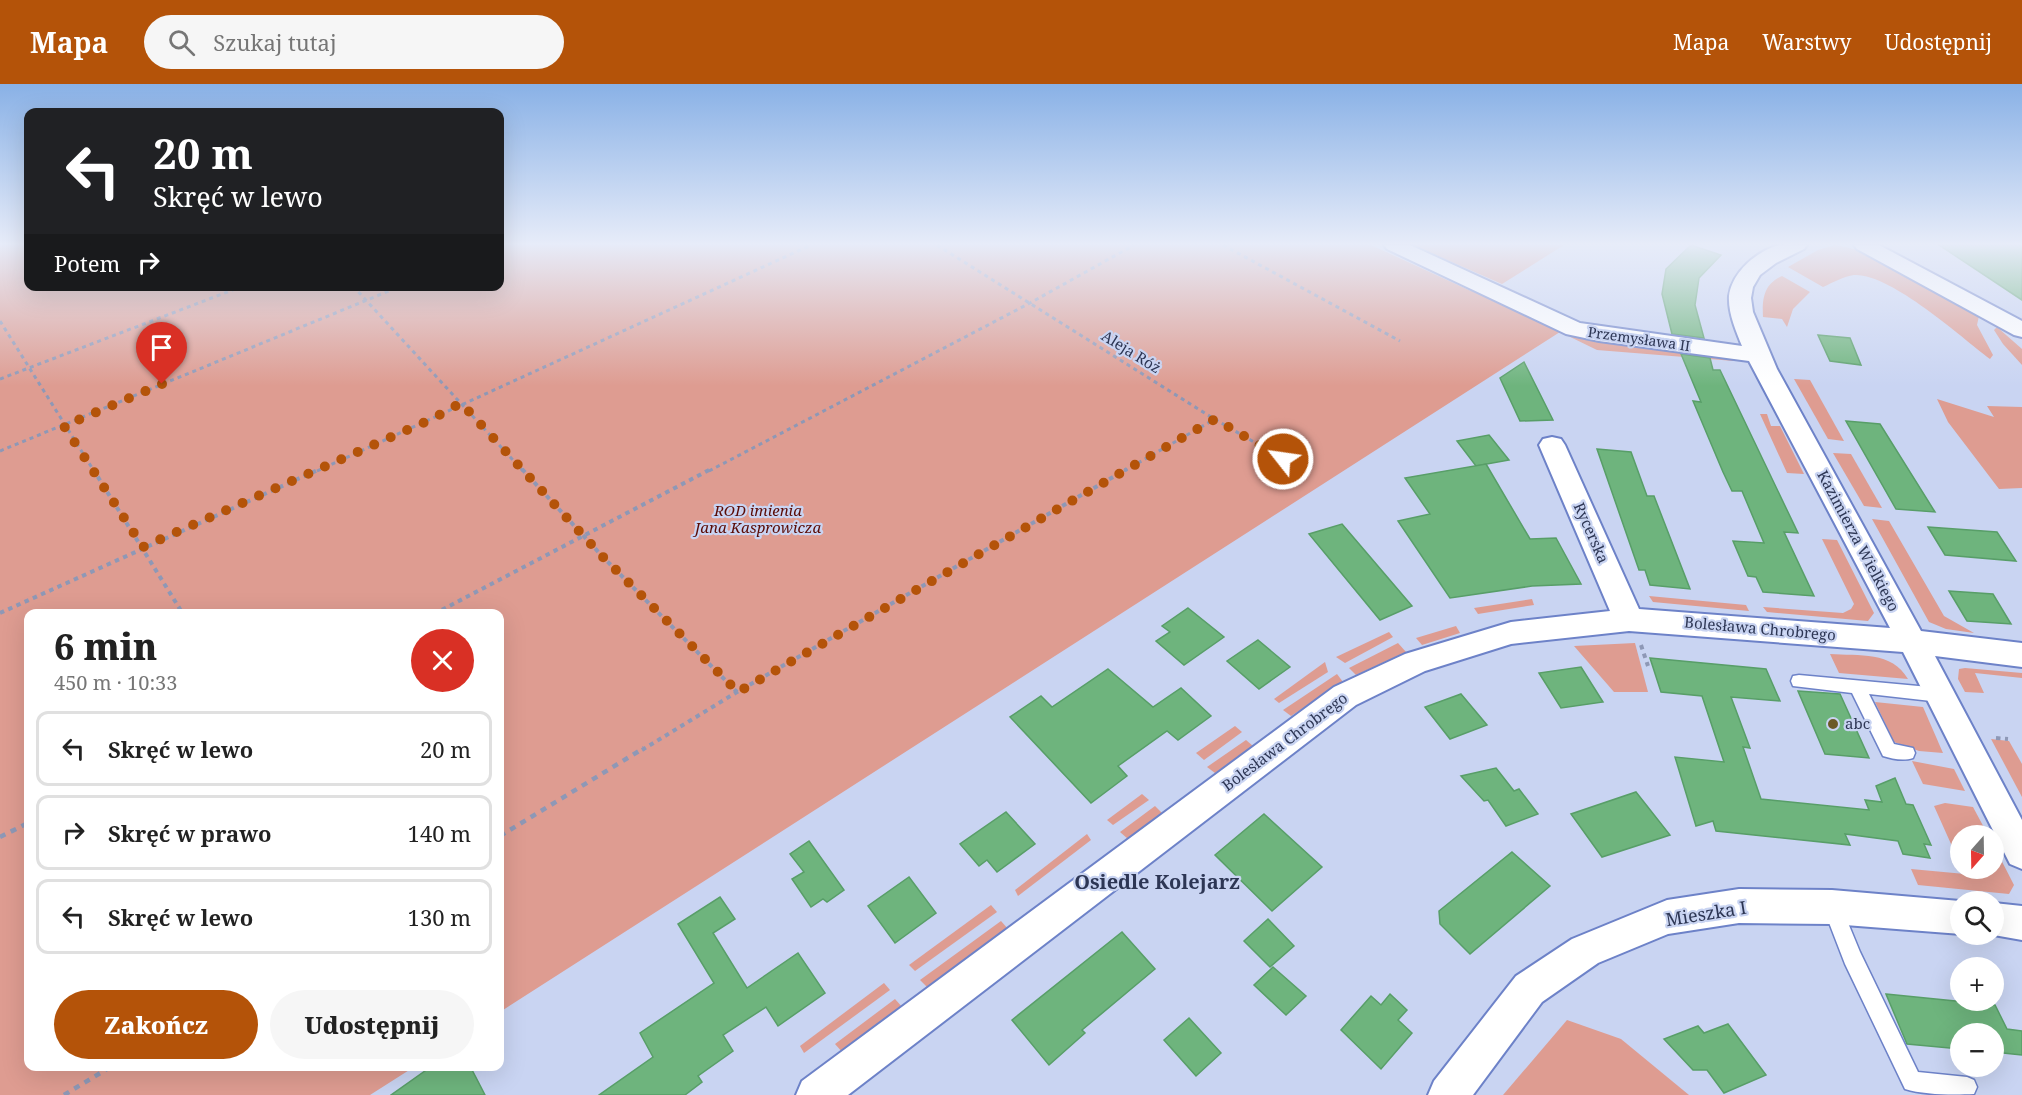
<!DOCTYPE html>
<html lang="pl">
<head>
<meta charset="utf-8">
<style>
	:root { --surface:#fff; --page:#f6f6f6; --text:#222; --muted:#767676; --line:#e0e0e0; --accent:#b45309 }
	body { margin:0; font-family:"Noto Serif",serif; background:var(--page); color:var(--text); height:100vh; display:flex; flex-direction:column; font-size:22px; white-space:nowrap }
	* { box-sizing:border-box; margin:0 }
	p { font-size:20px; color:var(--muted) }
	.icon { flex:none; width:33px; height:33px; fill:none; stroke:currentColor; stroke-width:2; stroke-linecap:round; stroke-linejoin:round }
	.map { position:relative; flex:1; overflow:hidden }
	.details { position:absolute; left:24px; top:525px; width:480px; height:462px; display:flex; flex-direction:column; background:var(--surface); border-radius:12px; box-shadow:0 6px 24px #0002 }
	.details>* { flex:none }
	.hud { position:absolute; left:24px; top:24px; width:480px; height:183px; border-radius:12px; box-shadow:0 6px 24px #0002; background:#202124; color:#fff; overflow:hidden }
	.needle { width:39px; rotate:200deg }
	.controls { position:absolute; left:1950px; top:741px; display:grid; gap:12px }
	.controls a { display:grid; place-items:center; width:54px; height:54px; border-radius:50%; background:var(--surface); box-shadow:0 6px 24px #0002; font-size:30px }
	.pin { position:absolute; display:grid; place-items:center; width:51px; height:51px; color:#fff; margin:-62px -26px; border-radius:50% 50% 50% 0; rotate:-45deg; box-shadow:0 0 6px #0007 }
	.pin .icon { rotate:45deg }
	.me { position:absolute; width:66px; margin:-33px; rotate:300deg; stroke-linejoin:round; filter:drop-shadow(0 0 4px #0008) }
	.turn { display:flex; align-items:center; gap:21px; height:126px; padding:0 30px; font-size:27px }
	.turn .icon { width:78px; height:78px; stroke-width:2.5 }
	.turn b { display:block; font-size:42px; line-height:51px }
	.then { display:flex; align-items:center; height:57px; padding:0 30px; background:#0003; gap:12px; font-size:22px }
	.round { display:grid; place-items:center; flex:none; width:63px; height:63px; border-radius:32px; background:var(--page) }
	.head { display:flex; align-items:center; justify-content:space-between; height:102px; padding:0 30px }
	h1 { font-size:36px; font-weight:800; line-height:45px }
	.primary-button { display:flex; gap:12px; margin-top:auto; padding:12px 30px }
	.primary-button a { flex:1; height:69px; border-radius:36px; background:var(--accent); color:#fff; font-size:24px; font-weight:800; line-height:69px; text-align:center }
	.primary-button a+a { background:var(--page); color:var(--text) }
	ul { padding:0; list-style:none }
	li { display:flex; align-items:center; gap:18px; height:75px; margin:0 12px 9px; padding:0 18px; border:3px solid var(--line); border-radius:12px }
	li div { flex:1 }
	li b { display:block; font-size:22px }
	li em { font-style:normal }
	header { display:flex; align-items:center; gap:36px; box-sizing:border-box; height:84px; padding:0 30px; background:var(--accent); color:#fff }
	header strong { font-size:28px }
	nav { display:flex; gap:33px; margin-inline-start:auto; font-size:21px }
	.search { width:420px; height:54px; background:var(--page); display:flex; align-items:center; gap:15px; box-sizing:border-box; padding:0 21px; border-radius:33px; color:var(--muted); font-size:22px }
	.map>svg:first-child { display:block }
	.green { fill:#de9c91 }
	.building { fill:#6eb47d; stroke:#589e68; stroke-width:1.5 }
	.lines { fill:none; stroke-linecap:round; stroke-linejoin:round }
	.lane-casing { stroke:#6d82c8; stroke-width:3 }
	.street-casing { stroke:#6d82c8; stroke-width:4 }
	.path-far2 { stroke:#8e98b6; stroke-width:3; stroke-dasharray:4 4; stroke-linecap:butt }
	.path-far1 { stroke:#8e98b6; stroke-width:4; stroke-dasharray:4.5 4.5; stroke-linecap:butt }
	.path { stroke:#8e98b6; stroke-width:4.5; stroke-dasharray:6 6; stroke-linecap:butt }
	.lane { fill:#fff; fill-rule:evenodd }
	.street { fill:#fff; fill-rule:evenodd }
	.route { stroke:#b45309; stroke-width:10; stroke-dasharray:0 18 }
	.poi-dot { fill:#6c5a28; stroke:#c9d4f2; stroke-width:2 }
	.labels { text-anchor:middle; stroke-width:4.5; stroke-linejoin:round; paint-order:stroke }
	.far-street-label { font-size:14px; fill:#2d3654; stroke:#c9d4f2 }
	.street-label { font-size:15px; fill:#2d3654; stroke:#c9d4f2 }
	.park-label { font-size:15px; font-style:italic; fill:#5a0b05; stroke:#c9d4f2 }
	.poi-label { font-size:15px; fill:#2d3654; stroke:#c9d4f2; text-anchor:start }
	.near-street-label { font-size:18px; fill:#2d3654; stroke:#c9d4f2 }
	.near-neighbourhood-label { font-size:20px; font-weight:bold; fill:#2d3654; stroke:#c9d4f2 }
</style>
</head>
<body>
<header>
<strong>Mapa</strong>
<div class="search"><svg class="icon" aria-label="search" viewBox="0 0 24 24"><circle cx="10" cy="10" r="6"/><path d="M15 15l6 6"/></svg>Szukaj tutaj</div>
<nav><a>Mapa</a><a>Warstwy</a><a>Udostępnij</a></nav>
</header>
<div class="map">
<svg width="2022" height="1011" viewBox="0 0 2022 1011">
	<rect width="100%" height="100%" fill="#c9d4f2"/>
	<g class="green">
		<polygon points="0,161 28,161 28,202 500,202 500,161 1371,161 1471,207 1474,203 1560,244 1730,273 1734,277 1597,266 1560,248 500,928 500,530 28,530 28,982 414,983 370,1011 0,1011"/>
		<polygon points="1413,161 1564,161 1502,200"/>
		<path d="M1835,161C1883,168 1932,203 1974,226L1979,232L1977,241L1993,271L1990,275C1960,252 1890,189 1854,191C1844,192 1832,199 1823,203L1788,183L1818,166Z"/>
		<path d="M1782,192L1810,208L1793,225L1787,243L1782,235L1763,233C1762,214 1764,200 1782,192Z"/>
		<polygon points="1997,243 2022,265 2022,281 2003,260 1994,246"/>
		<polygon points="1794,295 1810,296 1844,357 1828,355"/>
		<polygon points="1937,315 1994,333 1987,322 2022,323 2022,404 1999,405 1948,338"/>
		<polygon points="1760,330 1767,330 1771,342 1780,342 1804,390 1787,389"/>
		<polygon points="1833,369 1851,370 1882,424 1864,422"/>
		<polygon points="1872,435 1889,437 1944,532 1974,549 1946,545 1929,538"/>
		<polygon points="1822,455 1837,456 1874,529 1868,537 1767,528 1763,523 1843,529 1851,525 1854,520"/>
		<polygon points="1649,512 1746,521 1749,527 1653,518"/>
		<polygon points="1532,515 1534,521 1478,530 1474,524"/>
		<polygon points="1456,542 1460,549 1422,561 1416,554"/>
		<polygon points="1389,548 1393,553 1345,579 1336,573"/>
		<polygon points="1398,559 1406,568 1356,591 1349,584"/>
		<polygon points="1635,559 1648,608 1614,608 1574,562"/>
		<path d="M1830,570C1859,572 1892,567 1908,595L1839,589Z"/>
		<polygon points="1325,578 1328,588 1279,619 1274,615"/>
		<polygon points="1965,584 2022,589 2022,594 1975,589 1984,609 1965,608 1958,595 1959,585"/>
		<polygon points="1337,590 1343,598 1291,632 1283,626"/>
		<polygon points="1875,618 1923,623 1943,669 1919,667 1894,658"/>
		<polygon points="1235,642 1242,648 1204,676 1196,669"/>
		<polygon points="1991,655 2009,657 2022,680 2022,713"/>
		<polygon points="1246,656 1253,662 1215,689 1207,683"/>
		<polygon points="1912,677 1954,685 1965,707 1923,700"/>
		<polygon points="1142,710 1149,716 1113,741 1107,736"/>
		<polygon points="1945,719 1973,723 1988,751 1960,752 1960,780 1934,722"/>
		<polygon points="1155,722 1162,729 1128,755 1120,748"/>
		<polygon points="1087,750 1091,756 1018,812 1015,806"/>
		<polygon points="1994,762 2014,801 2009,810 1918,801 1911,785 1965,790 1963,785 1994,784"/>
		<polygon points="991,821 997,828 915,887 909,881"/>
		<polygon points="1001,837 1008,845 929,905 920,896"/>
		<polygon points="884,899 890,906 804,969 800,962"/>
		<polygon points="895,915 903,924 843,969 835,960"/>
		<polygon points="1567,936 1621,955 1689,1011 1503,1011"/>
	</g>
	<g class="building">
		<polygon points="1691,161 1721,171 1699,194 1695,221 1704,254 1672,250 1662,210 1666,185"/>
		<polygon points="1939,161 2022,161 2022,216"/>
		<polygon points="1818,251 1850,254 1861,281 1830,277"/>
		<polygon points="1681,270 1710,274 1713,286 1720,286 1798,449 1784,448 1814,512 1763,508 1756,493 1748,492 1733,457 1764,459 1742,407 1732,407 1723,388 1693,317 1701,318"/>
		<polygon points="1524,278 1553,336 1520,337 1500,294"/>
		<polygon points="1846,337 1880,340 1935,428 1896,425"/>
		<polygon points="1489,351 1509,376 1476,382 1457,357"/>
		<polygon points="1597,365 1631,368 1647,412 1654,412 1690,505 1650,501 1645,486 1639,486"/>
		<polygon points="1486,380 1530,455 1556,454 1581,500 1532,502 1450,514 1398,437 1430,430 1405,394"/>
		<polygon points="1342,440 1412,522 1380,536 1309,450"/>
		<polygon points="1928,443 1997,448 2016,477 1945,471"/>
		<polygon points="1949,507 1993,510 2011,540 1967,537"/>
		<polygon points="1188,524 1224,553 1184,581 1156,557 1170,548 1162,542"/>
		<polygon points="1258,556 1290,583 1259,605 1227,577"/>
		<polygon points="1650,574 1766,585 1780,617 1731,613 1750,664 1743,663 1761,715 1869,726 1865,716 1882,718 1876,702 1895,694 1906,720 1913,721 1931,761 1924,760 1930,774 1903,770 1898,757 1845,750 1850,761 1716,747 1713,737 1696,742 1675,673 1724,678 1702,612 1661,608"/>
		<polygon points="1581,583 1603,618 1561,624 1539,589"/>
		<polygon points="1108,585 1153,623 1181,604 1211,632 1178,656 1167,647 1118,682 1127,692 1091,719 1010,633 1041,612 1052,623"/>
		<polygon points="1798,607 1840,610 1869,674 1825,670"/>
		<polygon points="1461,610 1487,641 1450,655 1425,623"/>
		<polygon points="1496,684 1514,707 1519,705 1538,730 1506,742 1488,716 1484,717 1461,692"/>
		<polygon points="1636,708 1670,751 1602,773 1571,730"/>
		<polygon points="1006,728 1035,760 997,788 987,776 979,782 960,760"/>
		<polygon points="1264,730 1322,783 1272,827 1215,771"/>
		<polygon points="809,757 844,806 827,818 823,815 811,823 792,795 804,788 790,770"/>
		<polygon points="1512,768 1550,802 1470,870 1440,840 1439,827"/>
		<polygon points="909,793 936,829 895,859 868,822"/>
		<polygon points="720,813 735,835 713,849 747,904 798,869 825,909 778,942 766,923 723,951 733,967 698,992 702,998 685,1011 599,1011 653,973 640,949 714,899 678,840"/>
		<polygon points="1268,835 1294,862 1270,883 1244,857"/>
		<polygon points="1122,848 1155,885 1082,946 1085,949 1049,981 1012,936"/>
		<polygon points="1273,883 1306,912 1286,931 1254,901"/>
		<polygon points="1390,910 1407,926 1398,936 1412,949 1381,985 1341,946 1371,912 1381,921"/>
		<polygon points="1886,910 1995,921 2007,945 2022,947 2022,971 1994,968 1994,950 1960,950 1960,965 1907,960"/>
		<polygon points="1189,934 1221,969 1196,992 1164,956"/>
		<polygon points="1728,940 1766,991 1724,1009 1707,986 1693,986 1664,955 1698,942 1704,949"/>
		<polygon points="432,982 470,982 485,1011 391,1011"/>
	</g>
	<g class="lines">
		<g class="lane-casing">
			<g id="lane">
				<path d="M1799,591L1940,604L1946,606L1948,611L1946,616L1940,618L1869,610L1894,660L1913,664L1915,669L1913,674C1904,677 1892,675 1883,672L1852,609L1793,602L1791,597L1793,592Z"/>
				<path d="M1832,814L1839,817L1860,868L1918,988L1967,993L1974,996L1977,1003L1974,1010C1954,1011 1924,1011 1905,1005L1845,880L1823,823L1825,817Z"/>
			</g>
		</g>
		<g class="street-casing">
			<g id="street">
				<path d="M1384,161H1410L1580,239L1742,262C1736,247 1728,229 1729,212C1732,188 1757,167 1779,161C1787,159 1799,161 1807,161L1804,165L1776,179L1760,191L1753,203L1751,214L1753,228L1777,285L1921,547L2022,559V583L1935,572L2022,736V785L2010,780L1903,568L1629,547L1511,560L1425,587L1356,621L848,1011H796L802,997L1334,603L1405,570L1511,538L1610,527L1539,361L1543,355L1552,353L1561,355L1565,361L1639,525L1890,544L1749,277L1599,257L1566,250L1387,165Z"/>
				<polygon points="1854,161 1879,161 2022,237 2022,253 2014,251 1857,165"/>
				<polygon points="1739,805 1832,806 1960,817 1961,850 1832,840 1739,839 1668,850 1598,879 1542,918 1473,1011 1428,1011 1434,997 1516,892 1572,855 1667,816"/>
				<polygon points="1994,819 2022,822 2022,856 1988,850 1994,850"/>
			</g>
		</g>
		<g class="path-far2">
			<polyline points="937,161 1211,333 1283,375"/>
			<polyline points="1223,161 1400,257"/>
			<polyline points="500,164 507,161"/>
			<polyline points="353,202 523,387"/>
			<polyline points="0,237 94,387"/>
			<polyline points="0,295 243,202"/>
			<polyline points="0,367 401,202"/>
			<polyline points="317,387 811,161"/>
			<polyline points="709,387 1030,219 1134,161"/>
			<polyline points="1124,387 1215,335"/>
		</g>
		<g class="path-far1">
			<polyline points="93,385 183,530"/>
			<polyline points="522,385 603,473 737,608"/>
			<polyline points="0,529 320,385"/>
			<polyline points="434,530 711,385"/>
			<polyline points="1641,561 1648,582"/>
			<polyline points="1996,654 2008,655"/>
			<polyline points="642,666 737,608 1127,385"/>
		</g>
		<g class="path">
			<polyline points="500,752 644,664"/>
			<polyline points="0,753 28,739"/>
			<polyline points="64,1011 112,982"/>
		</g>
		<use href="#lane" class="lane"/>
		<use href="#street" class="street"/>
	</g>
	<linearGradient id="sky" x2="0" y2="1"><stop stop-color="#89b1e6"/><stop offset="0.53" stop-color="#e7ecf9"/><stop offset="1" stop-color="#e7ecf9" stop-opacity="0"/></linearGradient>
	<rect width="2022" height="302" fill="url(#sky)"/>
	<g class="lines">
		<polyline class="route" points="162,300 64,342 143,463 432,335 461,319 603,473 738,608 1215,335 1283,375"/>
	</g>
	<circle class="poi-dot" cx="1833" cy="640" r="6"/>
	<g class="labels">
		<g class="far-street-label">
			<text transform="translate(1639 255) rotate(8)" y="5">Przemysława II</text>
		</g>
		<g class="street-label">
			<text transform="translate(1131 268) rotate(32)" y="5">Aleja Róż</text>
			<text transform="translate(1591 449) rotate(66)" y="5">Rycerska</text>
			<text transform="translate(1858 457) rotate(62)" y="5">Kazimierza Wielkiego</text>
			<text transform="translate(1760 545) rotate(5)" y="5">Bolesława Chrobrego</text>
			<text transform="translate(1285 658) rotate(-37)" y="5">Bolesława Chrobrego</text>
		</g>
		<g class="park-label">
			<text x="758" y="432">ROD imienia<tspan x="758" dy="17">Jana Kasprowicza</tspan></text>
		</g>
		<g class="poi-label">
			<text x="1845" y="645">abc</text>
		</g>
		<g class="near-street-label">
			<text transform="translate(1706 830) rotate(-9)" y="6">Mieszka I</text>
		</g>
		<g class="near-neighbourhood-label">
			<text x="1157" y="805">Osiedle Kolejarz</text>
		</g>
	</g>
</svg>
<div class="controls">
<a><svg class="needle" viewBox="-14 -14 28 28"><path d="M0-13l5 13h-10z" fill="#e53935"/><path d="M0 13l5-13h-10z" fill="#767676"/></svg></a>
<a><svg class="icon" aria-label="search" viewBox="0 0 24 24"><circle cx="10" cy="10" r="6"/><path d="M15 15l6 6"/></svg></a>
<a>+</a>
<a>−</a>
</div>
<div class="pin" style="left:162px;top:300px;background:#d93025"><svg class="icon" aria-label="arrive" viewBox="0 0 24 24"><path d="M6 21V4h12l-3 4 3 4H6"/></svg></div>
<svg class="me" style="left:1283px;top:375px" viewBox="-20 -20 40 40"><circle r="17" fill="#b45309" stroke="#fff" stroke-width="3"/><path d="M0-11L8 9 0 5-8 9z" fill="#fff"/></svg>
<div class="hud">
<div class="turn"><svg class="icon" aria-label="left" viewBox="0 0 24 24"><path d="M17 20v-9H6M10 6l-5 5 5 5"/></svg><div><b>20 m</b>Skręć w lewo</div></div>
<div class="then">Potem<svg class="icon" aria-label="right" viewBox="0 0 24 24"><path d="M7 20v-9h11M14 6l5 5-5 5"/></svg></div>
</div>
<section class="details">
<div class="head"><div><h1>6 min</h1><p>450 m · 10:33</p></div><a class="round" style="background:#d93025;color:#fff"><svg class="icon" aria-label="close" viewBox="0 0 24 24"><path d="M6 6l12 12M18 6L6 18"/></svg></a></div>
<ul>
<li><svg class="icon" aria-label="left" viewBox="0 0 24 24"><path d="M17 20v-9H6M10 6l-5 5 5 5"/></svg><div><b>Skręć w lewo</b></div><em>20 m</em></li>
<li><svg class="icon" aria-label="right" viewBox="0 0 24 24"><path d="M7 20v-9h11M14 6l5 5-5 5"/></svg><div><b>Skręć w prawo</b></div><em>140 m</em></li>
<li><svg class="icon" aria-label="left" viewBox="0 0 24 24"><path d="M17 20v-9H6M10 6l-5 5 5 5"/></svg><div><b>Skręć w lewo</b></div><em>130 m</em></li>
</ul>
<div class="primary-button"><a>Zakończ</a><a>Udostępnij</a></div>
</section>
</div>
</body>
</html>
